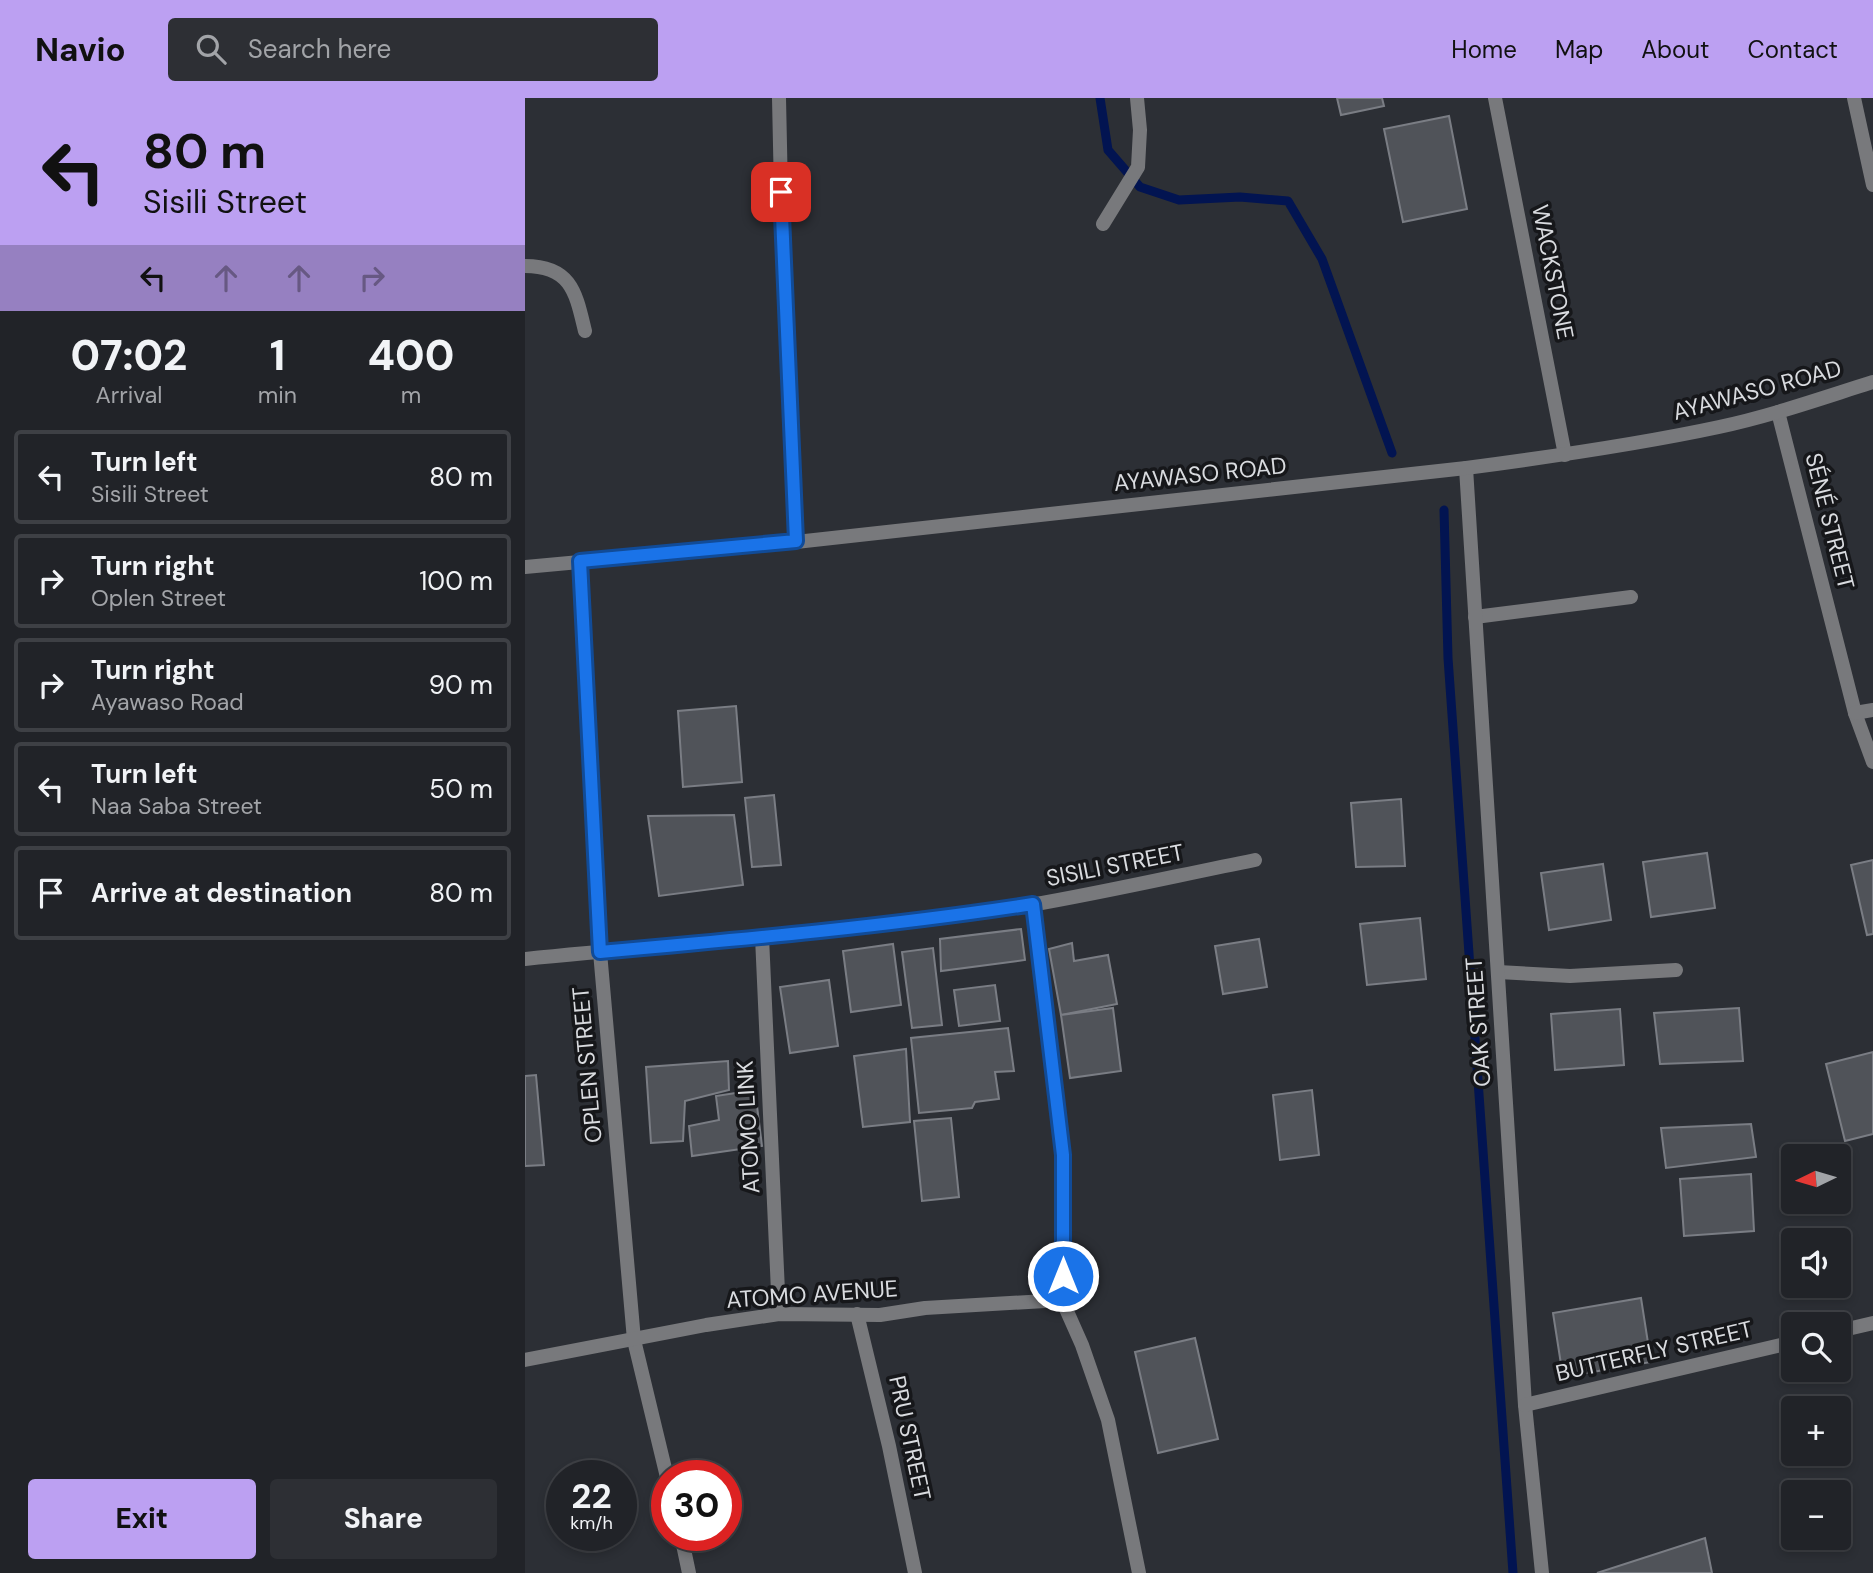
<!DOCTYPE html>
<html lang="en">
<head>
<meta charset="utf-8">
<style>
	:root { --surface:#212328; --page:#2d2f34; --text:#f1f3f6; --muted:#a2a4a8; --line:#3e4045; --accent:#bca0f2 }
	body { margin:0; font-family:"DM Sans",sans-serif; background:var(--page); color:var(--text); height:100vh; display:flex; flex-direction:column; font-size:26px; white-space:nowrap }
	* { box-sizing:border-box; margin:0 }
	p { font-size:23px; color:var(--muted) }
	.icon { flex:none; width:38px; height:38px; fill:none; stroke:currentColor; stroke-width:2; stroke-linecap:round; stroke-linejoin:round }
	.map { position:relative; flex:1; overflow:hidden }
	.panel { display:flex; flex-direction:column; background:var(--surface); width:525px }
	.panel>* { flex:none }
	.banner { background:#bca0f2; color:#111; overflow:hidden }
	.needle { width:46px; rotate:265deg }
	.controls { position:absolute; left:1256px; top:1046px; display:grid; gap:14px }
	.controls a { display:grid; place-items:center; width:70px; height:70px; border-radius:7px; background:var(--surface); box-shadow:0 4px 10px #0003,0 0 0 2px var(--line); font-size:35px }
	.speed { position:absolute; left:21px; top:1362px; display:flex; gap:14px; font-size:35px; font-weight:700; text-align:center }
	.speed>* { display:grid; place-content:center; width:91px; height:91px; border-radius:50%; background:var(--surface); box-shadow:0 4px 10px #0003,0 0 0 2px var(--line); line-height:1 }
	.speed small { font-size:18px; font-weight:400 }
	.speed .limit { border:10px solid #d22; background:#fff; color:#111 }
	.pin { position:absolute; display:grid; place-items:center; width:60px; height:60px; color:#fff; margin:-30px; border-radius:14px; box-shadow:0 4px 10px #0006 }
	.me { position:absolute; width:77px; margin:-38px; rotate:0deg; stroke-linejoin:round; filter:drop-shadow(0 0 5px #0008) }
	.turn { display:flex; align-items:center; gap:24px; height:147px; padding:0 28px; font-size:32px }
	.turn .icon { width:91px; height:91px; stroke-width:2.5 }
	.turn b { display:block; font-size:49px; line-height:60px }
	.lanes { display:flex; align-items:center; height:66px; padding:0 28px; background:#0003; justify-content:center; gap:35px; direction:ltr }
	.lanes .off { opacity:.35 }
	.eta { display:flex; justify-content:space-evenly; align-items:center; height:119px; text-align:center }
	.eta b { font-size:42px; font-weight:800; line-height:49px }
	.primary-button { display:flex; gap:14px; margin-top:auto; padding:14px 28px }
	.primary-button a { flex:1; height:80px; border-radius:7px; background:var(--accent); color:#111; font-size:28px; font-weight:800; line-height:80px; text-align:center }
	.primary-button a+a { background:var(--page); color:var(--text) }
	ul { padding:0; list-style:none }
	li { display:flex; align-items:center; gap:21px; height:94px; margin:0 14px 10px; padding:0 14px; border:4px solid var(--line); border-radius:7px }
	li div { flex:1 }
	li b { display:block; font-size:26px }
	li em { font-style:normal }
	header { display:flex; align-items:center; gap:42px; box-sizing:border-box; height:98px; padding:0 35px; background:var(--accent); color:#111 }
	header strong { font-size:33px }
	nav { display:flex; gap:38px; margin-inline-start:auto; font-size:24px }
	.search { width:490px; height:63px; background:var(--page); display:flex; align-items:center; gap:18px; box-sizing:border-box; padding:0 24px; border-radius:7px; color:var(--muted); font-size:26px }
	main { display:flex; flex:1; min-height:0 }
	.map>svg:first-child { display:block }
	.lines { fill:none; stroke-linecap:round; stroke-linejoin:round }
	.stream { stroke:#021451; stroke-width:9 }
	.building { fill:#505359; stroke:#7a7d84; stroke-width:2 }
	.service { stroke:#78797c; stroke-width:14 }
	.minor { stroke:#78797c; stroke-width:14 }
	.route-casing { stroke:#114b97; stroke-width:18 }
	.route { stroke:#1a73e8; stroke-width:12 }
	.labels { text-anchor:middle; stroke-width:7; stroke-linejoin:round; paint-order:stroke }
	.street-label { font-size:23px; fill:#d9dbdf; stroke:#16171a }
</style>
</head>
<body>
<header>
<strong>Navio</strong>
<div class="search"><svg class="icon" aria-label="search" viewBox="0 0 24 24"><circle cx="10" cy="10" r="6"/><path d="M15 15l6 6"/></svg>Search here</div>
<nav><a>Home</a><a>Map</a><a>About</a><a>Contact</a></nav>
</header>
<main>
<section class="panel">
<div class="banner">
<div class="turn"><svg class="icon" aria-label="left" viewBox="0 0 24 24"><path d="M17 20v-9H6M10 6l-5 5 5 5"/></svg><div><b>80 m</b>Sisili Street</div></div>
<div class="lanes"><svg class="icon" aria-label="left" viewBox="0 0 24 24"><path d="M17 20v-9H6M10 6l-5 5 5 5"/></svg><svg class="icon off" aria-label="ahead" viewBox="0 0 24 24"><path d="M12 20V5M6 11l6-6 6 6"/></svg><svg class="icon off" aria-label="ahead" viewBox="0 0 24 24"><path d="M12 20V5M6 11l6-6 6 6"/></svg><svg class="icon off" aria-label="right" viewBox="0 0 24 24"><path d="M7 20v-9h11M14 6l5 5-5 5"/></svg></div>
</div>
<div class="eta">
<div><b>07:02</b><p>Arrival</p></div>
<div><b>1</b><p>min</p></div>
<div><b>400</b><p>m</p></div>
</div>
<ul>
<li><svg class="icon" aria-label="left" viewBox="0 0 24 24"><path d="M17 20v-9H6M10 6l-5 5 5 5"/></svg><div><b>Turn left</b><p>Sisili Street</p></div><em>80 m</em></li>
<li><svg class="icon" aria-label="right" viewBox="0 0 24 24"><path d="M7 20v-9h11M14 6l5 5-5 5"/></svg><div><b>Turn right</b><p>Oplen Street</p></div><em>100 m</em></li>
<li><svg class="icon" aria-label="right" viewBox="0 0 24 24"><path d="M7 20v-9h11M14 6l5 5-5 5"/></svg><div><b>Turn right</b><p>Ayawaso Road</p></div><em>90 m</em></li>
<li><svg class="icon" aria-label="left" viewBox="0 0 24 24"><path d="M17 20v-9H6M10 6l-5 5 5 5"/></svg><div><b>Turn left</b><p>Naa Saba Street</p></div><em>50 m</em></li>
<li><svg class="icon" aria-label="arrive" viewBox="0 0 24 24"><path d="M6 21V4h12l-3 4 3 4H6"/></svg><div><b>Arrive at destination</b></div><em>80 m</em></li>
</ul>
<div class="primary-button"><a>Exit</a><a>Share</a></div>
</section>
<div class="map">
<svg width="1348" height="1475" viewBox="0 0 1348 1475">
	<rect width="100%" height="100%" fill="#2c2f35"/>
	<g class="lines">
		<g class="stream">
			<polyline points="575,0 583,52 615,89 654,102 715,99 763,103 797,161 867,355"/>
			<polyline points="919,412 923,560 988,1475"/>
		</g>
	</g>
	<g class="building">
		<polygon points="812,0 857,0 859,8 816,17"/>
		<polygon points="924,18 942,111 878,124 859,31"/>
		<polygon points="211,608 217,684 158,689 153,613"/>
		<polygon points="249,697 256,767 227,769 220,700"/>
		<polygon points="876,701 880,768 831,769 826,705"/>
		<polygon points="209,717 218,787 134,798 123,718"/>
		<polygon points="1182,755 1190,810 1126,819 1118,764"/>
		<polygon points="1348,762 1348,836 1342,837 1326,767"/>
		<polygon points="1078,766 1086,822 1024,832 1016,775"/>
		<polygon points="895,820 901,881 842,887 835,826"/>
		<polygon points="496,831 500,862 416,873 415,841"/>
		<polygon points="734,841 742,889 698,896 690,848"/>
		<polygon points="547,845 549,863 583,857 592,906 536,917 524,851"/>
		<polygon points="368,846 376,907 326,914 318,853"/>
		<polygon points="408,850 417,927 387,930 377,854"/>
		<polygon points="304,882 313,948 265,955 255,889"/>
		<polygon points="470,887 475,923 434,928 429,892"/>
		<polygon points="588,910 596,973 545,980 536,917"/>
		<polygon points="1214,910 1218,963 1135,966 1129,915"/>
		<polygon points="1095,911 1099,967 1030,972 1026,916"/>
		<polygon points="483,930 489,973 470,974 474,1001 450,1004 447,1010 394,1015 386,940"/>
		<polygon points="381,951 385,1024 338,1029 329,958"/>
		<polygon points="1348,954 1348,1036 1320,1043 1301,966"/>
		<polygon points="203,963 204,992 160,1003 158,1043 126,1045 121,969"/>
		<polygon points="11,977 19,1067 0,1068 0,978"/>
		<polygon points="230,992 237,1048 167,1058 164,1028 194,1022 191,998"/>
		<polygon points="787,992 794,1057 755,1062 748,997"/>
		<polygon points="426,1020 434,1099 397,1103 389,1023"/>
		<polygon points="1226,1026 1231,1059 1141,1070 1136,1030"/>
		<polygon points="1226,1076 1229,1133 1159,1138 1155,1081"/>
		<polygon points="1116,1200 1126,1264 1038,1279 1028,1215"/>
		<polygon points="670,1240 693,1341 633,1355 610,1254"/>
		<polygon points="1180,1440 1187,1475 1072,1475"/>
	</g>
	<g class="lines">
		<g class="service">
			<path d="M0,168C47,168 51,196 60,233"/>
			<polyline points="950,519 1106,499"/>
			<polyline points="973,874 1045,878 1151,872"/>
		</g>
		<g class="minor">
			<polyline points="254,0 256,94 271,444"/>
			<polyline points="970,0 1040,357"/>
			<polyline points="1329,0 1348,87"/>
			<polyline points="578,126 613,69 615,32 612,0"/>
			<polyline points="1253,314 1330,615 1348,664"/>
			<polyline points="941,370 1000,1307 1017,1475"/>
			<polyline points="55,463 75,854 109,1242 142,1379"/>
			<path d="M0,469L271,444L941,370C1025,359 1110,347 1194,329C1246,318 1297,300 1348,284"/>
			<polyline points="1330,615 1348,612"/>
			<polyline points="508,806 538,1057 537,1202 557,1247 583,1322 614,1475"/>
			<polyline points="237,839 254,1216"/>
			<path d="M0,861C169,844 339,834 506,807C581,794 655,777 730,762"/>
			<polyline points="332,1216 364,1348 390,1475"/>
			<polyline points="1314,1233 1348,1225"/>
			<polyline points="0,1262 181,1227 254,1216 355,1217 400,1210 537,1202"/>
			<polyline points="1000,1307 1269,1244"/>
			<polyline points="156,1437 164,1475"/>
		</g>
	</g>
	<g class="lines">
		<g class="route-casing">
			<path id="route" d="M256,94L271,443L55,463L75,854C220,841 365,828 508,806L538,1057V1178"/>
		</g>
		<use href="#route" class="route"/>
	</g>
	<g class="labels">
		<g class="street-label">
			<text transform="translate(1028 174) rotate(79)" y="8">WACKSTONE</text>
			<text transform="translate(1232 292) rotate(-15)" y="8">AYAWASO ROAD</text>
			<text transform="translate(675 376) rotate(-6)" y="8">AYAWASO ROAD</text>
			<text transform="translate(1305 423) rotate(76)" y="8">SÉNÉ STREET</text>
			<text transform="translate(590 767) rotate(-11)" y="8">SISILI STREET</text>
			<text transform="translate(953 924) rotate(-94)" y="8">OAK STREET</text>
			<text transform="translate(62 967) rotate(-95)" y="8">OPLEN STREET</text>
			<text transform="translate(223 1029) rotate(-93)" y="8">ATOMO LINK</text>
			<text transform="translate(287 1196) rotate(-4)" y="8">ATOMO AVENUE</text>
			<text transform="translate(1129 1253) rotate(-13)" y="8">BUTTERFLY STREET</text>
			<text transform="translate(385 1340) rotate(78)" y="8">PRU STREET</text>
		</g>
	</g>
</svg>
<div class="controls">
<a><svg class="needle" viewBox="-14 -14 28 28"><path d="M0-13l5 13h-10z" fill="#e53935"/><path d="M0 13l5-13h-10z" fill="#a2a4a8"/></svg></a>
<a><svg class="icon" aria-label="sound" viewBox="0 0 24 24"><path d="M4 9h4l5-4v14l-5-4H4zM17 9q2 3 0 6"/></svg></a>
<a><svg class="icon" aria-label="search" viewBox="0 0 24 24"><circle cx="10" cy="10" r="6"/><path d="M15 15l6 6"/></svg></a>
<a>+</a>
<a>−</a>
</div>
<div class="speed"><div>22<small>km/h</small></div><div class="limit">30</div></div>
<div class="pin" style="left:256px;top:94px;background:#d93025"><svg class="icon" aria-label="arrive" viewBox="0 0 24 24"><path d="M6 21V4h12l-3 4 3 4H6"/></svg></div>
<svg class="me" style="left:538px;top:1178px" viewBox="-20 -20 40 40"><circle r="17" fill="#1a73e8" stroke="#fff" stroke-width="3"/><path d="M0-11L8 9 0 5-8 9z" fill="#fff"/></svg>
</div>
</main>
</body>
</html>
